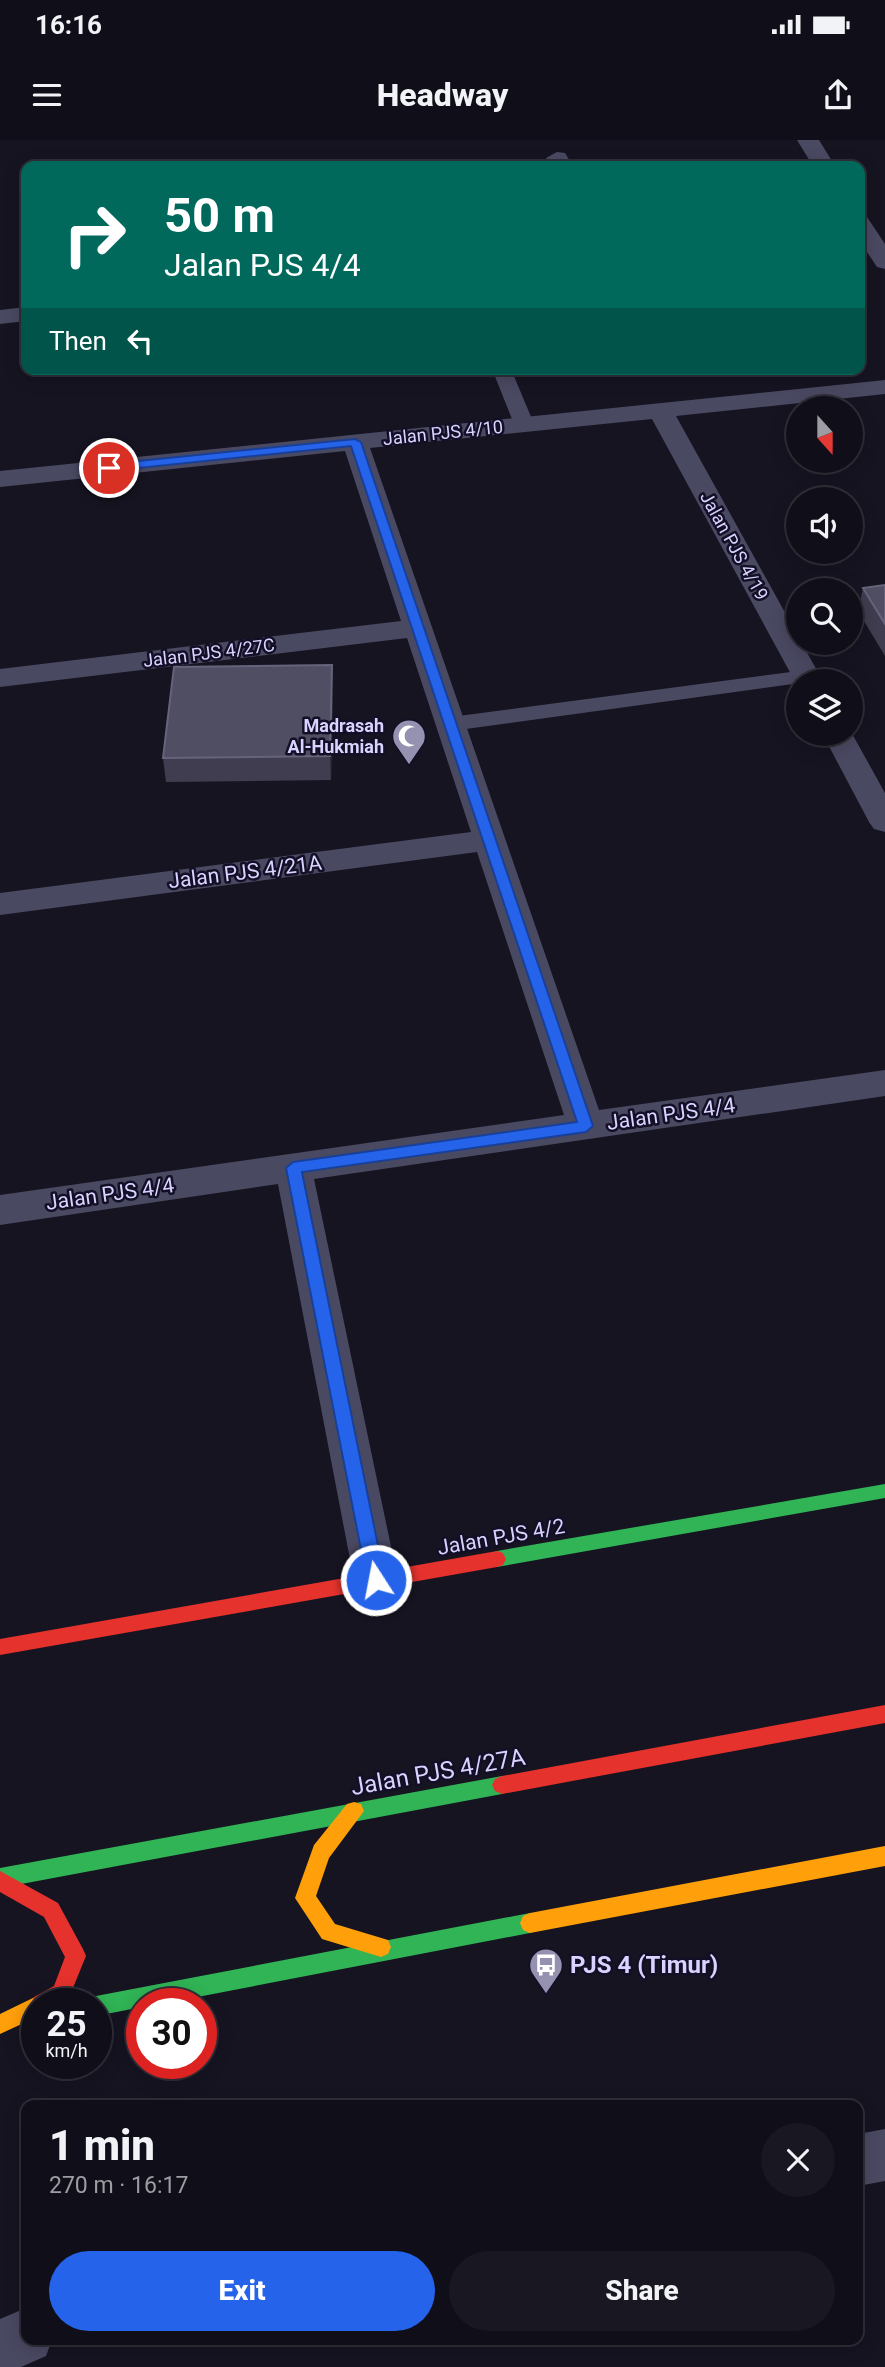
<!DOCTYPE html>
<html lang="en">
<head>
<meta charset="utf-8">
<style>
	:root { --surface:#100f19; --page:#191822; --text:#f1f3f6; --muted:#9c9ca2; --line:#302f38; --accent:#2563eb }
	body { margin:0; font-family:Roboto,sans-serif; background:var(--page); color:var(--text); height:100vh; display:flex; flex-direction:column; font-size:26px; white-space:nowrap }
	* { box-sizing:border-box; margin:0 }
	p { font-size:23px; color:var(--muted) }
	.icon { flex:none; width:38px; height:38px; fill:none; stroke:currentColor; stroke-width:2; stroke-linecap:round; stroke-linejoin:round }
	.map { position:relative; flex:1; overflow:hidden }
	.sheet { position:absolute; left:21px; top:1960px; width:842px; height:245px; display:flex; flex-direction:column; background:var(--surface); border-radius:14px; box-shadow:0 4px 18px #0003,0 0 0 2px var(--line) }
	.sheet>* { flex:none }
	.banner { position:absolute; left:21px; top:21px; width:844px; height:214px; border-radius:14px; box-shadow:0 4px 18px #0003,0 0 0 2px var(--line); background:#00695c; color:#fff; overflow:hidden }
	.needle { width:46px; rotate:159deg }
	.buttons { position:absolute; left:786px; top:256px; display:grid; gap:14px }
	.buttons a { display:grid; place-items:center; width:77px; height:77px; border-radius:50%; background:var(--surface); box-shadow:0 4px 18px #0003,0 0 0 2px var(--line); font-size:35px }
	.speed { position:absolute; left:21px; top:1848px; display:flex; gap:14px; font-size:35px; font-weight:700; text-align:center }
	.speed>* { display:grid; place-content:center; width:91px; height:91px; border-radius:50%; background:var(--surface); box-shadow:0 4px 18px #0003,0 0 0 2px var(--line); line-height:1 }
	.speed small { font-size:18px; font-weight:400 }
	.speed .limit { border:10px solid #d22; background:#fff; color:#111 }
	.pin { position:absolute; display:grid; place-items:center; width:60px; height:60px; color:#fff; margin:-30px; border:4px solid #fff; border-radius:50%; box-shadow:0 2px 7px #0007 }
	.me { position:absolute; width:77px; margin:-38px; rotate:349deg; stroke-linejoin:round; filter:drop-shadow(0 0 5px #0008) }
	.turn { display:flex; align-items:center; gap:24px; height:147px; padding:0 28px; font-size:32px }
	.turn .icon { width:91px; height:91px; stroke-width:2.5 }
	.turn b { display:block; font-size:49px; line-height:60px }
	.then { display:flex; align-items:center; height:66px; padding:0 28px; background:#0003; gap:14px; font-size:26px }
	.round { display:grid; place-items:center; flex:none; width:74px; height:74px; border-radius:37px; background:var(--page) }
	.headline { display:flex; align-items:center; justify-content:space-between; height:119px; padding:0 28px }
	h1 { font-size:42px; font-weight:800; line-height:52px }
	.button { display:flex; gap:14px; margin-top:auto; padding:14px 28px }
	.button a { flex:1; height:80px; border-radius:42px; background:var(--accent); color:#fff; font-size:28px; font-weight:800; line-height:80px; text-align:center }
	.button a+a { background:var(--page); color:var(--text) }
	.status { display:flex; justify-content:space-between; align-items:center; height:49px; padding:0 35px; background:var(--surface); direction:ltr }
	.status svg { height:19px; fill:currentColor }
	header { display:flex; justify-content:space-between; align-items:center; height:91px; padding:0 28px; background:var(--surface); font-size:32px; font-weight:800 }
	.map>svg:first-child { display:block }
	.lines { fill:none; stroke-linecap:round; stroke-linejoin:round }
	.lane { fill:#4a4962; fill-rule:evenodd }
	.street { fill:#4a4962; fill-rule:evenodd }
	.fast { fill:#30b455; fill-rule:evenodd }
	.slow { fill:#ff9f0a; fill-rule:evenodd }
	.jam { fill:#e5322d; fill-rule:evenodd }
	.wall { fill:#403d50 }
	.shaded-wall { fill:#282635 }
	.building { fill:#504e63; stroke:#66637b; stroke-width:2 }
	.route { fill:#2563eb; stroke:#184099; stroke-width:2 }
	.labels { text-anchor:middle; stroke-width:5; stroke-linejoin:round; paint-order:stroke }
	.far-street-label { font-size:18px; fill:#d9d4ff; stroke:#130f26 }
	.far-poi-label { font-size:18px; font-weight:bold; fill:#d9d4ff; stroke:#130f26; text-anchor:end }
	.street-label { font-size:21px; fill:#d9d4ff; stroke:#130f26 }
	.near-street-label { font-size:24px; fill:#d9d4ff; stroke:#130f26 }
	.near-poi-label { font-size:24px; font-weight:bold; fill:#d9d4ff; stroke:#130f26; text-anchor:start }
</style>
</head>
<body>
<div class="status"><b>16:16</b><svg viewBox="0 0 49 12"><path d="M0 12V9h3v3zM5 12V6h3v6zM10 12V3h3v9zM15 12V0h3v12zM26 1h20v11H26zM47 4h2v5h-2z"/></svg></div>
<header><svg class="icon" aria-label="menu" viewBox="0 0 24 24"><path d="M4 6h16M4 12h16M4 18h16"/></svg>Headway<svg class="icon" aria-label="share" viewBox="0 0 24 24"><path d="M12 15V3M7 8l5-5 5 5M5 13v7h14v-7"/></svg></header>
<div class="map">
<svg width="885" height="2227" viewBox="0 0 885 2227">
	<rect width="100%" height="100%" fill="#161421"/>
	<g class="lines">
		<g class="lane">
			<polygon points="492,229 511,229 534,284 531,288 517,288 514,284"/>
			<polygon points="806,530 814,532 817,537 815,541 451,591 443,589 439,584 443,579 451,577"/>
		</g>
		<g class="street">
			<polygon points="797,0 819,0 835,26 813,26"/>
			<polygon points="557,12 565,13 573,26 551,26 546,18"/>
			<polygon points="859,75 867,77 885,104 885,129 877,127 859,100"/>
			<polygon points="26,167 26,181 0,184 0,170"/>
			<polygon points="885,240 885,254 676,276 798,496 798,502 801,502 823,541 798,541 798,547 652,279 370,308 599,970 885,930 885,956 314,1039 398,1440 391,1454 376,1459 361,1454 354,1440 278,1044 0,1085 0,1055 564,975 477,712 0,775 0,753 471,692 407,498 0,547 0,529 401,481 345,311 0,347 0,331"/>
			<polygon points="850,590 885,653 885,692 874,689 869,682 822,593 850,593"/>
			<polygon points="885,1989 885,2041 858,2046 858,1994"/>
			<polygon points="26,2168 26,2200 52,2200 46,2216 21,2227 0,2227 0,2179"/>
		</g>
		<g class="fast">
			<polygon points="885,1344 885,1358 497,1427 491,1425 488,1419 491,1413 497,1411"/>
			<polygon points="502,1636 509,1639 512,1645 509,1651 502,1654 0,1748 0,1728"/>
			<polygon points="530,1773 537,1776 540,1783 537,1790 530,1793 161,1864 142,1864 142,1867 96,1876 96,1864 87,1864 89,1859 96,1856"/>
		</g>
		<g class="slow">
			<polygon points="354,1662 361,1664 364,1671 329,1718 316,1756 335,1784 388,1800 391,1807 388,1814 381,1817 322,1799 295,1758 314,1705 347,1664"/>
			<polygon points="885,1706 885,1726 530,1793 523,1790 520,1783 523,1776 530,1773"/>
			<polygon points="37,1856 44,1859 46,1864 37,1864 37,1877 0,1894 0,1874"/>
		</g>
		<g class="jam">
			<polygon points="497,1411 503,1413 506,1419 503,1425 497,1427 0,1515 0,1499"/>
			<polygon points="885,1565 885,1583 502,1654 495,1651 492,1645 495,1639 502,1636"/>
			<polygon points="0,1731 58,1763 83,1809 86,1816 68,1860 62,1864 37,1864 37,1873 34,1871 31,1864 34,1857 54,1846 65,1817 44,1777 0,1752"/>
		</g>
	</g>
	<g class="wall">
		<polygon points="885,445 885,516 858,471 863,448"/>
		<polygon points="332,525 333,549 331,640 166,642 163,618"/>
	</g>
	<polygon class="shaded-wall" points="332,525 333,549 331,640 330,616"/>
	<g class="building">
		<polygon points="885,445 885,484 863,448"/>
		<polygon points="332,525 330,616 163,618 174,527"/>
	</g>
	<polygon class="route" points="355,299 361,302 593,986 586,992 302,1032 385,1440 382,1446 376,1448 370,1446 367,1440 286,1028 293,1022 577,982 351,306 109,331 104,328 109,324"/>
	<defs>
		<g id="mosque-pin" transform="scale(1.75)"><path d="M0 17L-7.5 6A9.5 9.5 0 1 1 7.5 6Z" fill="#9591b1" stroke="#130f26"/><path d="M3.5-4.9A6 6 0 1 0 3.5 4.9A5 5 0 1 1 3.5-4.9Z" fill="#fff"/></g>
		<g id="bus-pin" transform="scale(1.75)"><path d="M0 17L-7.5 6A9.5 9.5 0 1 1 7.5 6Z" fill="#9591b1" stroke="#130f26"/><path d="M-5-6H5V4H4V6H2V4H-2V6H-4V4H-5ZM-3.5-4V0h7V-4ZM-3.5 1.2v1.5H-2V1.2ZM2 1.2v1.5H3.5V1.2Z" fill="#fff"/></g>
	</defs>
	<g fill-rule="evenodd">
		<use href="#mosque-pin" x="409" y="596"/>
		<use href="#bus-pin" x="546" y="1825"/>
	</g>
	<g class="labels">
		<g class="far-street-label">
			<text transform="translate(443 293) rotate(-6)" y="6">Jalan PJS 4/10</text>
			<text transform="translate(734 406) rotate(61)" y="6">Jalan PJS 4/19</text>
			<text transform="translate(209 513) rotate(-7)" y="6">Jalan PJS 4/27C</text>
		</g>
		<g class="far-poi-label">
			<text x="384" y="592">Madrasah<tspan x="384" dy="21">Al-Hukmiah</tspan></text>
		</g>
		<g class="street-label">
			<text transform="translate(245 732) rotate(-7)" y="7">Jalan PJS 4/21A</text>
			<text transform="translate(671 974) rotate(-8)" y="7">Jalan PJS 4/4</text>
			<text transform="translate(110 1054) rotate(-8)" y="7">Jalan PJS 4/4</text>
			<text transform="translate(501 1397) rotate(-10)" y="7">Jalan PJS 4/2</text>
		</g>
		<g class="near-street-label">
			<text transform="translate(438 1632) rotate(-10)" y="8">Jalan PJS 4/27A</text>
		</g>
		<g class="near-poi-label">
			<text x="570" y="1833">PJS 4 (Timur)</text>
		</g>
	</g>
</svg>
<div class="buttons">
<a><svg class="needle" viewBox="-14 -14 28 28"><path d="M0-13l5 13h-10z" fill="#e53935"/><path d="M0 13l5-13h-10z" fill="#9c9ca2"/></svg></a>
<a><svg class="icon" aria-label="sound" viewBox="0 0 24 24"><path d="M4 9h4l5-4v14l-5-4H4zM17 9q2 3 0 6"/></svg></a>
<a><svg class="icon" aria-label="search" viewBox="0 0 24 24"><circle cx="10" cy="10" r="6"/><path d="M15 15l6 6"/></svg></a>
<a><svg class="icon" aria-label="layers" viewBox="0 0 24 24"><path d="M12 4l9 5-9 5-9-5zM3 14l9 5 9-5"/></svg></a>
</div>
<div class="speed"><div>25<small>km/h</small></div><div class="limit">30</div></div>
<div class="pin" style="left:109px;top:328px;background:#d93025"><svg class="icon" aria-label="arrive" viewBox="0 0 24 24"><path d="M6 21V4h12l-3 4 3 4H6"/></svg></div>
<svg class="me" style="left:376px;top:1440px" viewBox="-20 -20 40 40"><circle r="17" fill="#2563eb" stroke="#fff" stroke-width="3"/><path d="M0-11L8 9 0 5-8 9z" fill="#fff"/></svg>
<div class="banner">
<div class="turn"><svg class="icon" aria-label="right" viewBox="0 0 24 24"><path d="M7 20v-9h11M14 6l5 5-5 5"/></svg><div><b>50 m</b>Jalan PJS 4/4</div></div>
<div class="then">Then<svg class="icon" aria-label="left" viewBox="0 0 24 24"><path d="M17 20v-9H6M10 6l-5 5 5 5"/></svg></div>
</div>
<section class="sheet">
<div class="headline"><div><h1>1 min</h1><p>270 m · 16:17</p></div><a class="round"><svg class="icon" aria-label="close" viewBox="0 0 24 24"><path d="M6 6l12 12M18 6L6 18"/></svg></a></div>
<div class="button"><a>Exit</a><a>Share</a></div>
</section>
</div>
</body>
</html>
